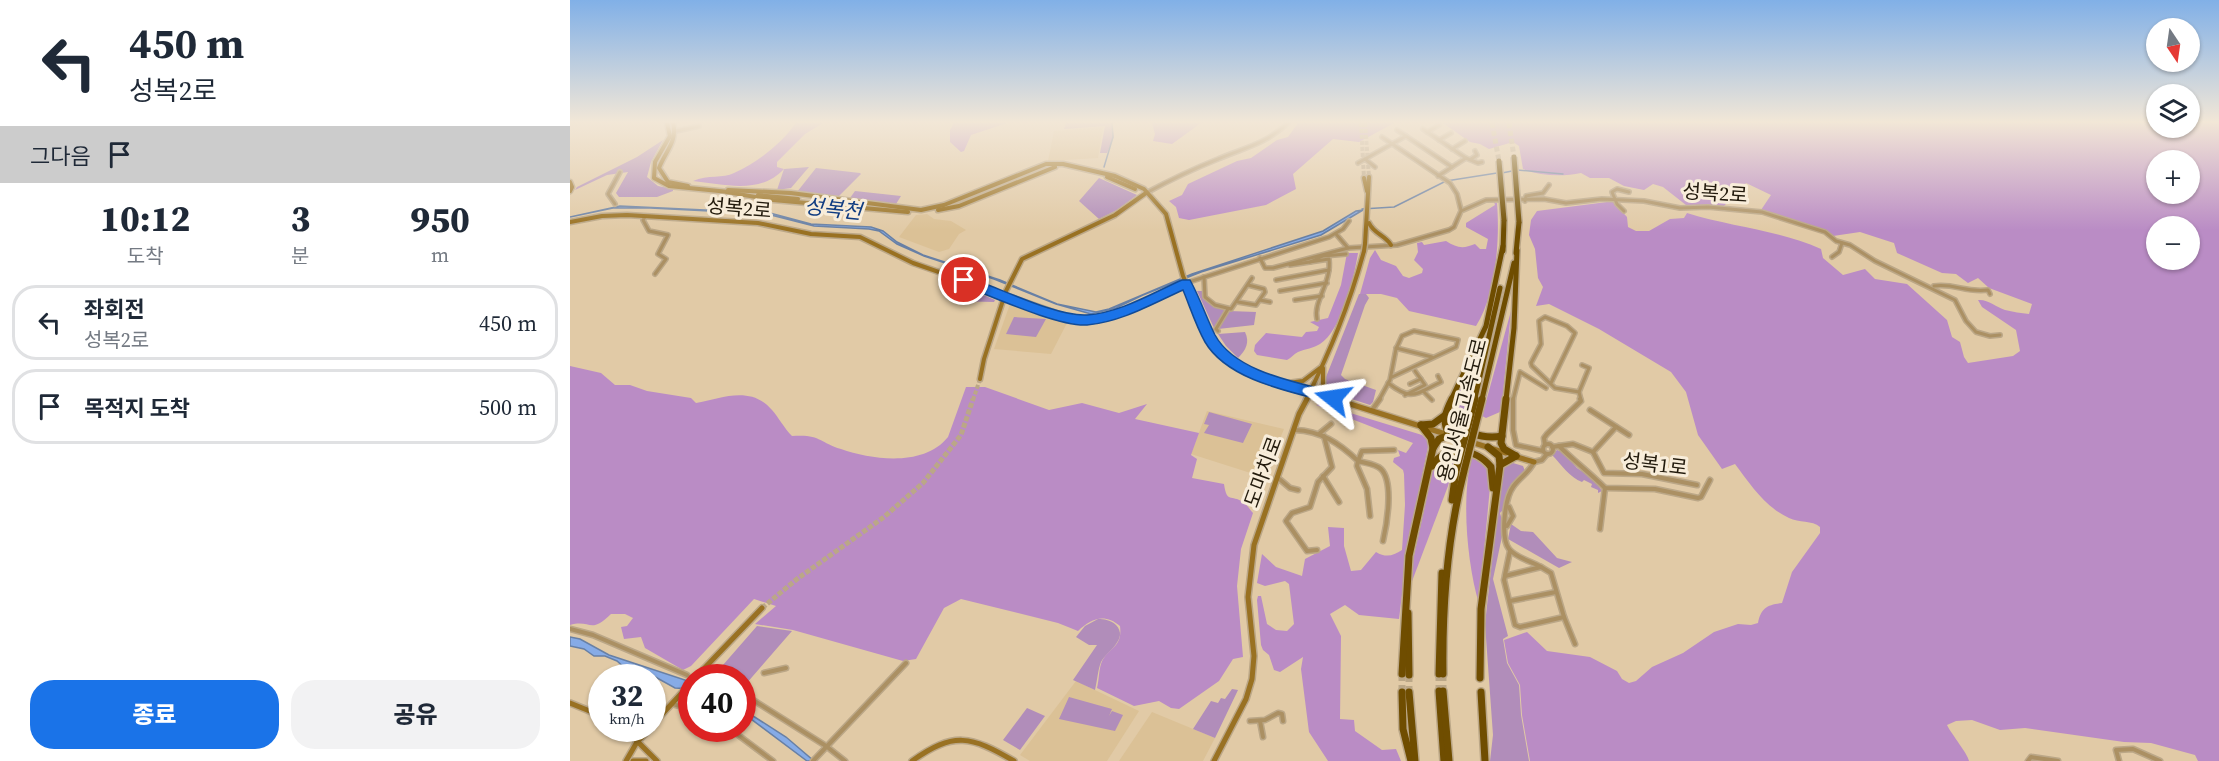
<!DOCTYPE html>
<html lang="ko">
<head>
<meta charset="utf-8">
<style>
	:root { --surface:#fff; --page:#f2f2f3; --text:#1f2937; --muted:#747a83; --line:#e0e1e3; --accent:#1a73e8 }
	body { margin:0; font-family:"Source Serif 4","Noto Sans KR",serif; background:var(--page); color:var(--text); height:100vh; display:flex; flex-direction:column; font-size:22px; white-space:nowrap }
	* { box-sizing:border-box; margin:0 }
	p { font-size:20px; color:var(--muted) }
	.icon { flex:none; width:33px; height:33px; fill:none; stroke:currentColor; stroke-width:2; stroke-linecap:round; stroke-linejoin:round }
	.map { position:relative; flex:1; overflow:hidden }
	.panel { display:flex; flex-direction:column; background:var(--surface); width:570px }
	.panel>* { flex:none }
	.hud { background:#fff; color:var(--text); overflow:hidden }
	.needle { width:39px; rotate:167deg }
	.controls { position:absolute; left:1576px; top:18px; display:grid; gap:12px }
	.controls a { display:grid; place-items:center; width:54px; height:54px; border-radius:50%; background:var(--surface); box-shadow:0 2px 4px #0004; font-size:30px }
	.speed { position:absolute; left:18px; top:664px; display:flex; gap:12px; font-size:30px; font-weight:700; text-align:center }
	.speed>* { display:grid; place-content:center; width:78px; height:78px; border-radius:50%; background:var(--surface); box-shadow:0 2px 4px #0004; line-height:1 }
	.speed small { font-size:15px; font-weight:400 }
	.speed .limit { border:9px solid #d22; background:#fff; color:#111 }
	.pin { position:absolute; display:grid; place-items:center; width:51px; height:51px; color:#fff; margin:-26px; border:3px solid #fff; border-radius:50%; box-shadow:0 2px 6px #0007 }
	.me { position:absolute; width:66px; margin:-33px; rotate:285deg; stroke-linejoin:round; filter:drop-shadow(0 0 4px #0008) }
	.turn { display:flex; align-items:center; gap:21px; height:126px; padding:0 30px; font-size:27px }
	.turn .icon { width:78px; height:78px; stroke-width:2.5 }
	.turn b { display:block; font-size:42px; line-height:51px }
	.then { display:flex; align-items:center; height:57px; padding:0 30px; background:#0003; gap:12px; font-size:22px }
	.eta { display:flex; justify-content:space-evenly; align-items:center; height:102px; text-align:center }
	.eta b { font-size:36px; font-weight:800; line-height:42px }
	.primary-button { display:flex; gap:12px; margin-top:auto; padding:12px 30px }
	.primary-button a { flex:1; height:69px; border-radius:24px; background:var(--accent); color:#fff; font-size:24px; font-weight:800; line-height:69px; text-align:center }
	.primary-button a+a { background:var(--page); color:var(--text) }
	ul { padding:0; list-style:none }
	li { display:flex; align-items:center; gap:18px; height:75px; margin:0 12px 9px; padding:0 18px; border:3px solid var(--line); border-radius:24px }
	li div { flex:1 }
	li b { display:block; font-size:22px }
	li em { font-style:normal }
	main { display:flex; flex:1; min-height:0 }
	.map>svg:first-child { display:block }
	.built { fill:#dbc196 }
	.green { fill:#b18dba }
	.forest { fill:#ba8cc5; fill-rule:evenodd }
	.water { fill:#86abe6; stroke:#6880a5; stroke-width:1.5 }
	.lines { fill:none; stroke-linecap:round; stroke-linejoin:round }
	.stream { stroke:#6880a5; stroke-width:1.5 }
	.secondary-tunnel-far1 { stroke:#bba787; stroke-width:4; stroke-dasharray:4 2; stroke-linecap:butt }
	.secondary-tunnel { stroke:#bba787; stroke-width:5; stroke-dasharray:5 2; stroke-linecap:butt }
	.highway-tunnel-far1 { stroke:#bba787; stroke-width:5; stroke-dasharray:5 3; stroke-linecap:butt }
	.highway-tunnel { stroke:#bba787; stroke-width:7; stroke-dasharray:7 4; stroke-linecap:butt }
	.street-far1-casing { stroke:#bba787; stroke-width:6 }
	.street-casing { stroke:#bba787; stroke-width:7 }
	.secondary-far1-casing { stroke:#bba787; stroke-width:7 }
	.secondary-casing { stroke:#bba787; stroke-width:8 }
	.highway-far1-casing { stroke:#bba787; stroke-width:8 }
	.highway-casing { stroke:#bba787; stroke-width:10 }
	.street-far1 { stroke:#ab9063; stroke-width:3 }
	.street { stroke:#ab9063; stroke-width:4 }
	.secondary-far1 { stroke:#997122; stroke-width:4 }
	.secondary { stroke:#997122; stroke-width:5 }
	.highway-far1 { stroke:#6f4d00; stroke-width:5 }
	.highway { stroke:#6f4d00; stroke-width:7 }
	.secondary-bridge-casing { stroke:#bba787; stroke-width:7; stroke-linecap:butt }
	.highway-bridge-far1-casing { stroke:#bba787; stroke-width:8; stroke-linecap:butt }
	.highway-bridge-casing { stroke:#bba787; stroke-width:10; stroke-linecap:butt }
	.secondary-bridge { stroke:#997122; stroke-width:4 }
	.highway-bridge-far1 { stroke:#6f4d00; stroke-width:5 }
	.highway-bridge { stroke:#6f4d00; stroke-width:7 }
	.route { fill:#1a73e8; stroke:#114b97; stroke-width:1.5 }
	.labels { text-anchor:middle; stroke-width:6; stroke-linejoin:round; paint-order:stroke }
	.street-label { font-size:20px; fill:#221a0c; stroke:#f8edda }
	.water-label { font-size:21px; font-style:italic; fill:#103c81; stroke:#f8edda }
</style>
</head>
<body>
<main>
<section class="panel">
<div class="hud">
<div class="turn"><svg class="icon" aria-label="left" viewBox="0 0 24 24"><path d="M17 20v-9H6M10 6l-5 5 5 5"/></svg><div><b>450 m</b>성복2로</div></div>
<div class="then">그다음<svg class="icon" aria-label="arrive" viewBox="0 0 24 24"><path d="M6 21V4h12l-3 4 3 4H6"/></svg></div>
</div>
<div class="eta">
<div><b>10:12</b><p>도착</p></div>
<div><b>3</b><p>분</p></div>
<div><b>950</b><p>m</p></div>
</div>
<ul>
<li><svg class="icon" aria-label="left" viewBox="0 0 24 24"><path d="M17 20v-9H6M10 6l-5 5 5 5"/></svg><div><b>좌회전</b><p>성복2로</p></div><em>450 m</em></li>
<li><svg class="icon" aria-label="arrive" viewBox="0 0 24 24"><path d="M6 21V4h12l-3 4 3 4H6"/></svg><div><b>목적지 도착</b></div><em>500 m</em></li>
</ul>
<div class="primary-button"><a>종료</a><a>공유</a></div>
</section>
<div class="map">
<svg width="1649" height="761" viewBox="0 0 1649 761">
	<rect width="100%" height="100%" fill="#e1caa6"/>
	<g class="built">
		<polygon points="533,127 528,158 478,161 484,131"/>
		<polygon points="357,214 364,219 381,221 396,230 389,234 379,249 369,252 329,237 346,215"/>
		<polygon points="440,304 443,304 497,323 481,354 424,349"/>
		<polygon points="637,411 714,429 696,473 690,476 621,454"/>
		<polygon points="506,681 569,711 537,761 460,761 450,755"/>
		<polygon points="582,712 645,738 633,761 549,761"/>
	</g>
	<g class="green">
		<polygon points="496,123 542,123 544,137 537,153 530,153 535,126 494,129"/>
		<polygon points="93,140 81,162 77,177 88,186 103,189 103,191 87,197 49,197 46,193 58,172 37,175 5,190 7,187 67,157"/>
		<polygon points="239,167 221,188 207,190 214,169"/>
		<polygon points="246,168 290,173 291,174 269,196 227,192"/>
		<polygon points="529,178 567,195 547,210 529,219 509,201"/>
		<polygon points="285,191 331,196 326,204 280,198"/>
		<polygon points="390,285 425,300 424,302 379,301"/>
		<polygon points="627,291 633,291 638,302 655,310 644,328"/>
		<polygon points="789,294 796,294 799,298 795,305 771,375 775,379 806,390 803,402 800,405 760,392 754,382"/>
		<polygon points="659,311 686,312 684,325 648,329"/>
		<polygon points="921,313 896,413 890,411 886,405 887,395"/>
		<polygon points="444,317 476,319 466,337 436,334"/>
		<path d="M675,332C680,342 676,350 668,358L656,346L648,334Z"/>
		<polygon points="639,412 682,424 673,443 634,433 639,425 634,424"/>
		<path d="M987,450L993,452L1007,468L1024,479L1032,491L1028,493V490L1021,487L1022,484L1014,480L1012,482C1000,478 991,464 982,455Z"/>
		<polygon points="943,463 953,466 955,471 941,484 934,509 930,513 934,527 923,579 938,636 933,639 937,663 949,685 951,715 959,761 920,761 923,735 915,624 932,469"/>
		<polygon points="941,524 951,531 963,532 987,558 1002,562 989,568 938,539"/>
		<path d="M528,619C534,619 541,620 546,625C559,639 537,651 531,662C528,669 527,682 525,690L503,680L527,645H519L506,637L515,626Z"/>
		<polygon points="187,626 222,631 176,684 173,683 172,678 160,678 146,673"/>
		<polygon points="662,689 668,690 645,738 623,729 641,701 648,703 651,698 655,699"/>
		<polygon points="499,697 542,709 539,716 542,711 553,715 545,731 489,719"/>
		<polygon points="457,708 475,716 450,750 433,740"/>
	</g>
	<g class="forest">
		<path d="M226,123H253L235,134L207,162V167L214,169C190,195 154,184 123,181C138,174 153,179 164,173C188,162 210,145 226,123Z"/>
		<polygon points="384,123 437,123 401,135 394,151 391,152 380,142 380,130"/>
		<polygon points="582,123 631,123 602,144 583,141 585,134"/>
		<polygon points="728,123 824,123 789,142 763,139 723,174 726,189 696,205 619,220 609,218 606,207 599,201 612,195 618,184 667,161 681,158 707,140 718,137"/>
		<path d="M873,123H1587V128H1620V123H1649V761H1628L1625,755L1581,743L1554,742L1455,728L1430,730L1402,720L1386,721L1377,725C1382,735 1398,754 1399,761H960L952,715L950,685L938,663L934,640L957,632L977,651L1020,657L1047,671L1052,679L1059,683L1066,681L1082,667L1113,653L1144,632L1168,624L1181,625L1188,623C1191,608 1197,605 1212,603L1222,572L1250,533V527C1242,520 1229,523 1219,518C1195,507 1180,484 1165,464L1152,469L1128,435L1116,392L1101,372L1029,329L979,304L966,306L973,287L968,278L965,249L959,235L961,220L967,211L1037,202H1043L1057,217L1058,227L1066,231H1079L1100,219L1114,218L1117,213C1162,227 1208,230 1251,249L1253,258L1273,275L1295,269L1305,279L1337,284L1377,320L1382,337L1390,342L1394,357L1398,363L1443,356L1450,351L1446,330L1412,307L1408,300C1418,299 1426,307 1435,310C1443,312 1451,313 1459,314L1462,304L1419,288L1408,278L1398,283L1386,274L1372,273L1327,253L1324,243L1290,232L1263,236L1254,230L1191,210L1201,195L1176,183L1153,207L1116,205L1093,187L1083,184L1074,190L1054,186L1039,178H1020L1011,173C992,177 971,176 953,169L949,146L943,142L919,149L910,144L900,142ZM1587,160H1620V194H1587ZM1587,226H1620V260H1587Z"/>
		<path d="M924,202L927,203C930,240 926,295 906,326L839,311L827,298L811,294H790L800,258L805,250L811,260L826,266L833,276L839,278L852,273L853,269L844,260L848,252L847,243L852,242L854,245L876,241C887,248 893,249 905,244L910,249H916L918,239L896,227V223L925,205Z"/>
		<path d="M777,253H788C784,277 772,330 750,344C744,348 735,349 728,352C724,354 721,358 717,360L687,355L684,351L685,345L696,333L732,337L736,332L747,331L749,327L740,322L758,318L771,285Z"/>
		<polygon points="941,311 932,404 930,412 916,418 912,416"/>
		<path d="M0,366L31,373L45,385H60L77,391L121,398L126,403C152,398 181,385 202,410C209,418 214,428 222,436C251,434 248,442 271,449C303,460 354,467 378,437L396,387H415L479,410L512,403L549,413L577,404L565,419L629,433L621,455L627,459L622,478L654,484C657,504 661,494 673,502C677,504 680,510 683,513L671,549L667,586L673,657L663,659L649,681L609,709L601,708L589,701L564,706L527,688C529,680 529,670 531,664C537,647 553,649 550,626C535,613 521,618 508,631L488,623L391,599L374,608L346,659L333,661L223,630L185,624L206,606L184,599L121,666L113,670L75,648L71,637L54,639L51,627L57,626L63,618L55,614H41C20,635 21,619 0,625Z"/>
		<path d="M751,404L852,435L859,442L838,546L829,619L789,615L775,605L760,614L771,636L770,719L784,720L785,731L812,750L826,749L831,761H758L739,732L731,669L733,657L710,672L704,670L699,655L693,650L691,645L687,600L688,596H691L697,624L706,630L717,631L724,624L719,584L715,581L695,586L687,583L692,554L706,567L732,576L735,559L760,546L758,527L774,528V546L781,571L791,570L806,552C816,558 823,556 832,550L835,505L834,474L833,470L823,462L824,458L830,456L828,450L836,453L843,443L746,405Z"/>
		<polygon points="886,454 878,486 841,584 843,560 864,464 870,457"/>
		<path d="M902,456L909,459L919,468L920,487L909,604C897,564 891,497 902,456Z"/>
	</g>
	<g class="water">
		<polygon points="50,206 200,213 241,224 301,227 313,231 327,242 353,255 430,280 487,304 526,312 539,309 622,274 753,231 786,211 793,210 751,235 631,272 573,295 546,308 521,314 486,304 424,279 354,256 327,244 309,231 299,229 244,226 197,214 80,208 43,208 0,217"/>
		<polygon points="0,637 10,639 39,655 121,682 121,689 105,688 80,674 57,670 47,661 35,656 24,656 14,649 0,646"/>
		<polygon points="172,709 216,737 244,761 237,761 173,713"/>
	</g>
	<g class="lines">
		<g class="stream">
			<polyline points="534,167 543,137 542,123"/>
			<polyline points="947,170 993,174"/>
			<polyline points="932,173 942,171"/>
			<polyline points="792,209 824,207 876,181 927,173"/>
		</g>
		<g class="secondary-tunnel-far1">
			<polyline points="791,123 794,178"/>
			<polyline points="795,123 799,177"/>
			<polyline points="251,201 302,207"/>
			<polyline points="334,211 371,208 417,192"/>
			<polyline points="403,400 410,379"/>
		</g>
		<polyline class="secondary-tunnel" points="192,608 227,579 314,517 353,483 391,435 403,399"/>
		<g class="highway-tunnel-far1">
			<polyline points="922,123 929,161"/>
			<polyline points="939,123 944,157"/>
		</g>
		<g class="highway-tunnel">
			<polyline points="832,674 832,692"/>
			<polyline points="869,674 869,691"/>
			<polyline points="873,674 873,691"/>
			<polyline points="839,675 839,692"/>
		</g>
		<g class="street-far1-casing">
			<g id="street-far1">
				<polyline points="853,129 896,158 868,176"/>
				<polyline points="827,130 882,167"/>
				<polyline points="106,131 129,126"/>
				<polyline points="857,132 869,125"/>
				<polyline points="812,137 880,183 887,194 891,210"/>
				<polyline points="869,140 881,133"/>
				<polyline points="882,149 895,141"/>
				<polyline points="896,158 908,163 912,162"/>
				<polyline points="901,159 907,155 905,151"/>
				<polyline points="788,163 795,159"/>
				<polyline points="805,167 795,159 836,136"/>
				<path d="M576,193C600,180 623,169 648,159C676,147 694,145 718,123"/>
				<polyline points="955,201 956,196 973,193 979,185"/>
				<polyline points="45,204 38,194 50,172"/>
				<polyline points="1054,211 1047,204 1042,192 1047,189 1059,192"/>
				<polyline points="75,217 73,220 79,231 98,235 88,254 96,259 85,274"/>
				<polyline points="766,234 778,248"/>
				<polyline points="1262,257 1269,252 1272,243"/>
				<polyline points="690,258 695,268 703,268 778,248 827,245 879,230 884,227 891,211 916,200 974,199 996,203 1032,199 1074,201 1110,208 1138,207 1192,212 1255,232 1266,241 1280,245 1305,261 1385,300 1396,321 1406,332 1420,336 1430,335"/>
				<polyline points="740,262 753,256 776,254"/>
				<path d="M720,265L759,259C762,283 743,301 747,319"/>
				<polyline points="634,277 635,297 645,305 661,309 682,278"/>
				<polyline points="706,280 759,270"/>
				<polyline points="616,283 759,237 773,229 779,221"/>
				<path d="M1364,286C1385,283 1395,293 1418,290L1420,294"/>
				<polyline points="710,291 757,283"/>
				<polyline points="690,300 700,302"/>
				<polyline points="725,300 752,296"/>
				<polyline points="668,302 686,305 695,292 694,289 678,285"/>
				<polyline points="648,331 646,329 658,309"/>
				<polyline points="826,348 862,357"/>
				<path d="M818,383C843,402 845,394 871,382L868,376"/>
				<polyline points="981,383 1005,333 997,326 975,317 969,321 971,344 961,363 962,366 985,388 1009,392 1011,400"/>
				<polyline points="840,384 851,379"/>
				<polyline points="853,391 862,400"/>
				<polyline points="1009,392 1019,368 1012,365"/>
				<polyline points="835,395 855,385 845,371"/>
				<polyline points="809,400 820,380 826,349 832,336 844,331 888,340 886,347 822,377"/>
				<polyline points="943,400 950,372 976,388"/>
			</g>
		</g>
		<g class="street-casing">
			<g id="street">
				<polyline points="943,399 943,430 946,445 973,451"/>
				<polyline points="802,410 810,399"/>
				<polyline points="1020,410 1059,435"/>
				<path d="M725,430C751,431 769,443 788,461L787,466L797,489L800,516"/>
				<polyline points="750,433 761,424"/>
				<circle cx="978" cy="449" r="5"/>
				<polyline points="975,445 974,438 977,434 1011,401 1010,399"/>
				<path d="M989,446C1004,461 1020,473 1035,488L1085,489L1128,498L1131,497L1140,480"/>
				<polyline points="982,447 1003,444 1023,452 1034,473 1072,474 1127,485"/>
				<polyline points="1023,452 1046,427"/>
				<path d="M977,454L972,460L964,462C959,473 950,477 943,487C935,498 930,537 939,549C946,558 961,561 971,567L935,576L934,580L945,625L950,627L994,617L1005,644"/>
				<polyline points="753,476 769,502"/>
				<polyline points="707,477 720,488 728,490"/>
				<polyline points="937,526 943,516 939,507"/>
				<polyline points="1030,529 1035,488"/>
				<path d="M813,541C817,524 824,482 811,469C806,464 795,463 788,461L792,451L824,450"/>
				<polyline points="747,550 737,551 716,521 722,513 740,507 748,482 762,467 754,436"/>
				<polyline points="971,567 981,573 994,617"/>
				<polyline points="935,575 940,551"/>
				<polyline points="940,601 986,592"/>
				<polyline points="0,629 23,635 117,675"/>
				<polyline points="194,673 216,668"/>
				<polyline points="129,675 142,678"/>
				<polyline points="172,693 256,746 275,761"/>
				<polyline points="102,704 122,709"/>
				<polyline points="680,721 695,720 708,713 712,714 713,721"/>
				<polyline points="690,721 693,737"/>
				<polyline points="160,729 203,761"/>
				<polyline points="243,761 336,663"/>
				<polyline points="1458,761 1461,757 1488,761"/>
				<polyline points="1549,761 1546,750 1563,749 1590,761"/>
			</g>
		</g>
		<g class="secondary-far1-casing">
			<g id="secondary-far1">
				<polyline points="97,123 100,136 85,162 84,178 99,186 159,192"/>
				<path d="M103,123C108,141 95,152 89,168L98,182L118,186"/>
				<polyline points="537,177 565,189"/>
				<polyline points="794,178 797,191"/>
				<polyline points="0,182 2,187 0,191"/>
				<polyline points="158,190 221,193 351,210 374,205 476,164 493,164 545,176 574,189 596,214 613,276 641,340 669,367 691,377 769,400"/>
				<polyline points="157,192 203,200 338,212"/>
				<polyline points="188,195 228,199"/>
				<polyline points="368,210 389,206 485,167"/>
				<path d="M0,222L32,216L57,215L188,223L241,234L290,237L343,263L501,318C542,322 579,299 616,283"/>
				<path d="M799,223C804,234 815,235 821,245"/>
				<polyline points="795,244 799,177"/>
				<polyline points="753,368 753,386 761,396"/>
				<polyline points="410,379 414,359 436,291 452,259 545,215 576,193"/>
				<polyline points="718,383 733,381 750,368"/>
				<path d="M736,400C761,349 779,306 794,251"/>
			</g>
		</g>
		<g class="secondary-casing">
			<g id="secondary">
				<polyline points="764,399 936,453"/>
				<polyline points="944,456 964,462"/>
				<polyline points="125,678 192,608"/>
				<polyline points="0,703 32,716"/>
				<polyline points="82,725 122,682"/>
				<polyline points="55,729 87,761"/>
				<polyline points="56,761 67,742 80,729"/>
				<polyline points="63,761 76,761"/>
				<path d="M342,761C384,731 401,736 444,761"/>
				<polyline points="644,761 676,699 682,679 684,656 678,597 684,545 729,414 737,399"/>
			</g>
		</g>
		<g class="highway-far1-casing">
			<g id="highway-far1">
				<polyline points="933,251 934,220"/>
				<polyline points="946,253 949,222"/>
				<polyline points="905,398 930,288"/>
				<polyline points="912,399 944,263"/>
				<polyline points="881,400 916,326 933,246"/>
				<polyline points="936,400 944,328 947,250"/>
			</g>
		</g>
		<g class="highway-casing">
			<g id="highway">
				<polyline points="936,399 931,443 934,449 946,456"/>
				<path d="M875,416C887,431 913,440 932,436"/>
				<polyline points="851,425 863,424 874,416"/>
				<polyline points="851,425 861,438 863,448"/>
				<polyline points="930,465 946,456"/>
				<path d="M862,466C875,444 906,448 921,467L923,488"/>
				<polyline points="882,500 886,471"/>
				<polyline points="838,613 839,675"/>
				<path d="M832,674L839,556L863,448L869,439L879,435C872,420 875,413 882,399"/>
				<polyline points="869,674 872,573"/>
				<path d="M873,674C872,605 877,538 894,471"/>
				<polyline points="910,678 911,609 930,465 929,456 918,447"/>
				<polyline points="869,691 874,761"/>
				<polyline points="873,691 879,761"/>
				<polyline points="832,692 833,729 841,761"/>
				<polyline points="839,692 845,761"/>
				<polyline points="911,692 915,761"/>
			</g>
		</g>
		<use href="#street-far1" class="street-far1"/>
		<use href="#street" class="street"/>
		<use href="#secondary-far1" class="secondary-far1"/>
		<use href="#secondary" class="secondary"/>
		<use href="#highway-far1" class="highway-far1"/>
		<use href="#highway" class="highway"/>
		<g class="secondary-bridge-casing">
			<polyline id="secondary-bridge" points="794,251 795,244"/>
		</g>
		<g class="highway-bridge-far1-casing">
			<g id="highway-bridge-far1">
				<polyline points="944,157 949,222"/>
				<polyline points="929,161 934,220"/>
			</g>
		</g>
		<g class="highway-bridge-casing">
			<g id="highway-bridge">
				<polyline points="886,471 905,399"/>
				<polyline points="894,471 912,399"/>
			</g>
		</g>
		<use href="#secondary-bridge" class="secondary-bridge"/>
		<use href="#highway-bridge-far1" class="highway-bridge-far1"/>
		<use href="#highway-bridge" class="highway-bridge"/>
	</g>
	<linearGradient id="sky" x2="0" y2="1"><stop stop-color="#81b0e7"/><stop offset="0.53" stop-color="#f2e7d7"/><stop offset="1" stop-color="#f2e7d7" stop-opacity="0"/></linearGradient>
	<rect width="1649" height="230" fill="url(#sky)"/>
	<path class="route" d="M394,276C426,286 486,317 517,315C550,313 582,293 612,280H620C630,298 636,317 645,335C665,372 726,382 763,392L770,398L763,403C722,392 658,381 635,342C626,326 620,307 613,290C582,304 551,322 517,325C488,327 419,295 389,284L387,280Z"/>
	<g class="labels">
		<g class="street-label">
			<text transform="translate(1145 193) rotate(4)" y="7">성복2로</text>
			<text transform="translate(169 208) rotate(5)" y="7">성복2로</text>
			<text transform="translate(892 410) rotate(-76)" y="7">용인서울고속도로</text>
			<text transform="translate(1085 464) rotate(7)" y="7">성복1로</text>
			<text transform="translate(693 472) rotate(-70)" y="7">도마치로</text>
		</g>
		<g class="water-label">
			<text transform="translate(263 209) rotate(6)" y="7">성복천</text>
		</g>
	</g>
</svg>
<div class="controls">
<a><svg class="needle" viewBox="-14 -14 28 28"><path d="M0-13l5 13h-10z" fill="#e53935"/><path d="M0 13l5-13h-10z" fill="#747a83"/></svg></a>
<a><svg class="icon" aria-label="layers" viewBox="0 0 24 24"><path d="M12 4l9 5-9 5-9-5zM3 14l9 5 9-5"/></svg></a>
<a>+</a>
<a>−</a>
</div>
<div class="speed"><div>32<small>km/h</small></div><div class="limit">40</div></div>
<div class="pin" style="left:394px;top:280px;background:#d93025"><svg class="icon" aria-label="arrive" viewBox="0 0 24 24"><path d="M6 21V4h12l-3 4 3 4H6"/></svg></div>
<svg class="me" style="left:763px;top:398px" viewBox="-20 -20 40 40"><path d="M0-17L14 15 0 8-14 15z" fill="#1a73e8" stroke="#fff" stroke-width="4"/></svg>
</div>
</main>
</body>
</html>
